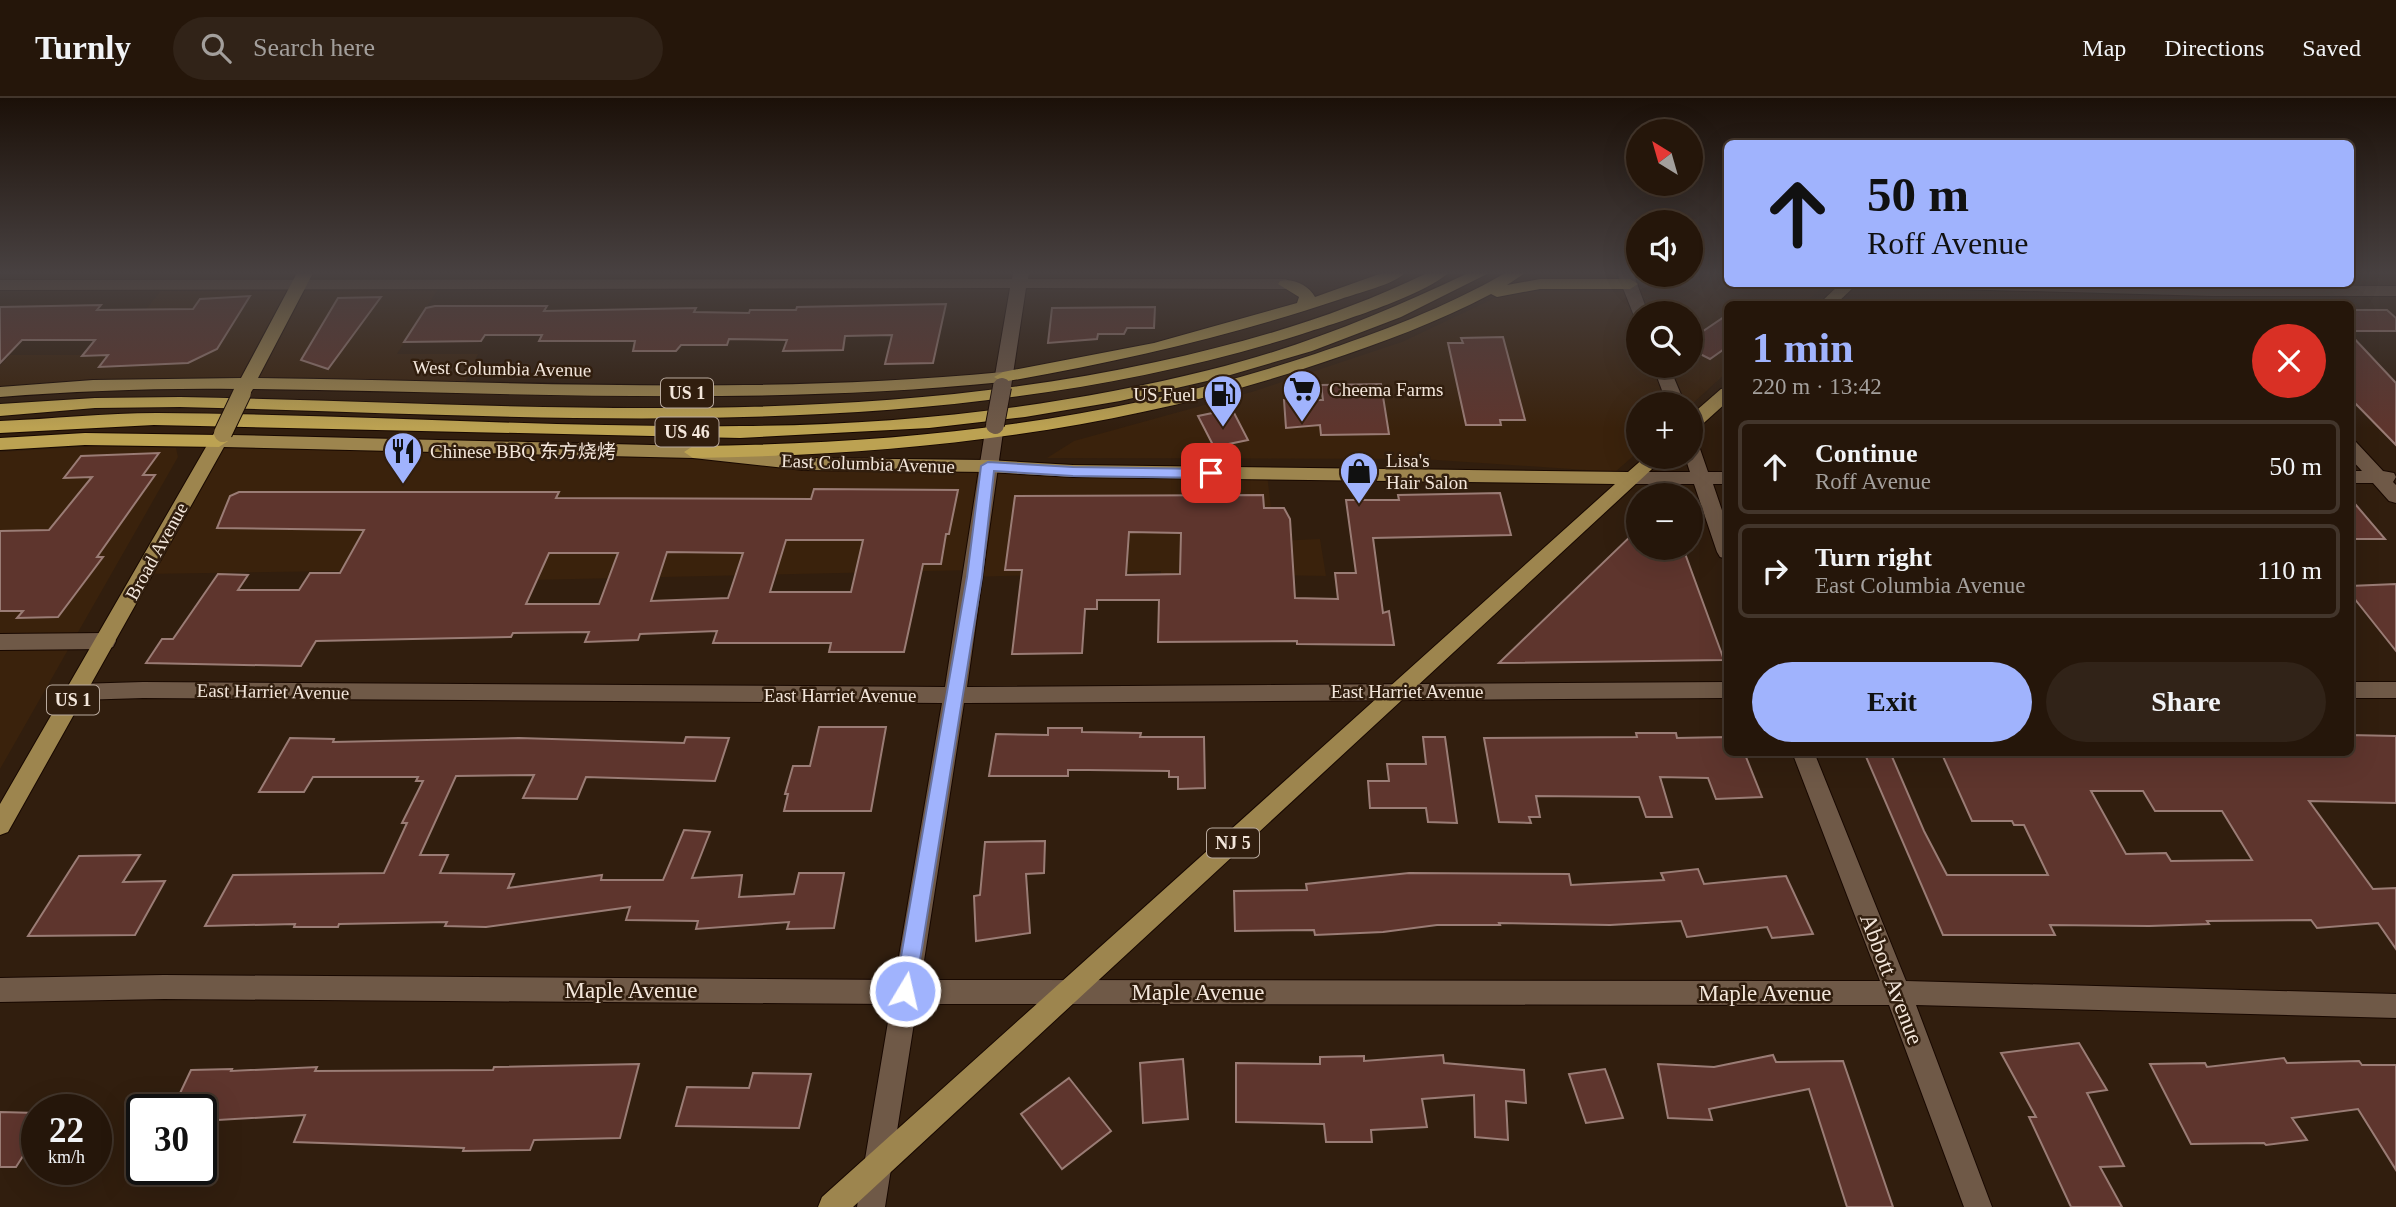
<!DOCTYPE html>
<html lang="en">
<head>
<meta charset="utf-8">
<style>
	:root { --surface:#25160a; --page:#312318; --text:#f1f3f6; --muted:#a39f9c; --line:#42352b; --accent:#a0b3fd }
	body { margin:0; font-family:"Times New Roman","Noto Sans SC",serif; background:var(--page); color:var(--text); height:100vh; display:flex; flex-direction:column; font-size:26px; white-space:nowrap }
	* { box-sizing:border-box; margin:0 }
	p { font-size:23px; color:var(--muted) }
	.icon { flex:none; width:38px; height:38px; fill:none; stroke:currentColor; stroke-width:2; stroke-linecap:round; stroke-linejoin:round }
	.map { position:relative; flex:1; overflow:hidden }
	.details { position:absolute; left:1724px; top:203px; width:630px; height:455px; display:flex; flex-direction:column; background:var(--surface); border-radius:10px; box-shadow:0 7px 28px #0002,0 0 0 2px var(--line) }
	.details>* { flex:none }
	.top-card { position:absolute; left:1724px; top:42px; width:630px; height:147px; border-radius:10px; box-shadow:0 7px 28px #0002,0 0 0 2px var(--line); background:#a0b3fd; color:#111; overflow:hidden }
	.needle { width:46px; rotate:323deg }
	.controls { position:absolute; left:1626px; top:21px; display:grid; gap:14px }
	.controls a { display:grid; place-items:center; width:77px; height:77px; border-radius:50%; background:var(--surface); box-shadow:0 7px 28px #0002,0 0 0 2px var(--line); font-size:35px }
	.speed { position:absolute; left:21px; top:996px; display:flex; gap:14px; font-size:35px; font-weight:700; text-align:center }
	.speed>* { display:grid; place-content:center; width:91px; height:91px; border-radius:50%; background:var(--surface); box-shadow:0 7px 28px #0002,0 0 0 2px var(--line); line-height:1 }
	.speed small { font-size:18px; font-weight:400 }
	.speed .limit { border:4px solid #111; border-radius:10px; background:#fff; color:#111 }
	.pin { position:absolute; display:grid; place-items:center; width:60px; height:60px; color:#fff; margin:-30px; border-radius:14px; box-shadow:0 4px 10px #0006 }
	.me { position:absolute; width:77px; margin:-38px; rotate:9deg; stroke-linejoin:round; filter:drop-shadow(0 0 5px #0008) }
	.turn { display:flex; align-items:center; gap:24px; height:147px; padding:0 28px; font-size:32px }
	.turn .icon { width:91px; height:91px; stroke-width:2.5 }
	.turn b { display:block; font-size:49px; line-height:60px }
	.round { display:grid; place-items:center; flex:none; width:74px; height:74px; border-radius:37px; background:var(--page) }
	.summary { display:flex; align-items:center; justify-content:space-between; height:119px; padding:0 28px }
	h1 { font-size:42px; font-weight:700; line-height:52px; color:var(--accent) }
	.cta { display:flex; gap:14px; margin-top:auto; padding:14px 28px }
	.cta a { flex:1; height:80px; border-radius:42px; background:var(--accent); color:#111; font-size:28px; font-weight:700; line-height:80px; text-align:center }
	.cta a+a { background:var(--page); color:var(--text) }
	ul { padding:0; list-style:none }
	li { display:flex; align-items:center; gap:21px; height:94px; margin:0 14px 10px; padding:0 14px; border:4px solid var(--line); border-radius:10px }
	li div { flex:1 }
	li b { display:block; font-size:26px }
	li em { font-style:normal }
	header { display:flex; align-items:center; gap:42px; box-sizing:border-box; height:98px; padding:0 35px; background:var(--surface); border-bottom:2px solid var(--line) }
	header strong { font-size:33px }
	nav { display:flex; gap:38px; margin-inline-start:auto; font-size:24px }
	.search { width:490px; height:63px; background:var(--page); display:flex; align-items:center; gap:18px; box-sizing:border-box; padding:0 24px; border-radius:38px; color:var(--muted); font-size:26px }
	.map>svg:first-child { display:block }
	.built { fill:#3a220c; fill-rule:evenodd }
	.building { fill:#5e352d; stroke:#9a7c75; stroke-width:2; fill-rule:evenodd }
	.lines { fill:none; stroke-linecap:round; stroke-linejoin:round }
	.minor-casing { stroke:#180800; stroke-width:2 }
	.major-casing { stroke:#180800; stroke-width:2 }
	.highway-casing { stroke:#180800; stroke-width:2 }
	.minor { fill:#6f5947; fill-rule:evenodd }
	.major { fill:#9d854e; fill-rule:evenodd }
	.highway { fill:#bca252; fill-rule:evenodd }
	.minor-bridge-casing { stroke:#180800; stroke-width:20; stroke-linecap:butt }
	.major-bridge-casing { stroke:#180800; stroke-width:20; stroke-linecap:butt }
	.minor-bridge { stroke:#6f5947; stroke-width:18 }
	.major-bridge { stroke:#9d854e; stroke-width:18 }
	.route { fill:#a0b3fd; stroke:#6874a4; stroke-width:2 }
	.labels { text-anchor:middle; stroke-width:5; stroke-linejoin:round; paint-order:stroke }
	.shield { fill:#311e0e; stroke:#b9aa9e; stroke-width:2 }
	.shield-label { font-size:18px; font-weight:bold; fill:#f3e6db }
	.street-label { font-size:19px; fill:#f3e6db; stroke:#311e0e }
	.poi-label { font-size:19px; fill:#f3e6db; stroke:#311e0e; text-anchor:start }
	.near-street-label { font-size:23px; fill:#f3e6db; stroke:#311e0e }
</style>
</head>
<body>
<header>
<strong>Turnly</strong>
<div class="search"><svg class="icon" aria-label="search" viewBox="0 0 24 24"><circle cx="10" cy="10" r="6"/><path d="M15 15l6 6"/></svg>Search here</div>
<nav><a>Map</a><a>Directions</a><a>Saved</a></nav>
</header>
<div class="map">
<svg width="2396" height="1109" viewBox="0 0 2396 1109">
	<rect width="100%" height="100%" fill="#311e0e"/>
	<g class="built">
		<path d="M1727,175V186H1827L1803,206H1727V274L1691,307L1638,306V354L1615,374L1422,361L1047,360L1074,343L1255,293L1402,244L1501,197L1517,193L1647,194L1640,177ZM1638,215H1690V268H1638Z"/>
		<polygon points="442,185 397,256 478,256 463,290 208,284 0,294 0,268 10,257 108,257 166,187"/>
		<polygon points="219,343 693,354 804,366 1267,376 1275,443 1320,441 1326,478 1268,477 1161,496 1161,473 974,479 974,472 358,486 350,475 340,473 144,476"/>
		<polygon points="94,348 176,350 178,359 0,671 0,354"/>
	</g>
	<g class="building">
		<polygon points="250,198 217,251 188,265 99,269 108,257 82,258 95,242 22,242 0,265 0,209 101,207 97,212 193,211 200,201"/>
		<polygon points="381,199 328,271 301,262 338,200"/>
		<polygon points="946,206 933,265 885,266 892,237 845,238 843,252 783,253 787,242 729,241 727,247 681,247 676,253 633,253 635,243 539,243 542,237 485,237 481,243 404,244 426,210 435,208 547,208 544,213 696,210 694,214 749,215 750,212 796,212 797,209"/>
		<polygon points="1155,209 1154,230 1127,230 1124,236 1098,236 1097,241 1048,245 1052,210"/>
		<polygon points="2350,212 2387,212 2396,220 2396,233 2350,233"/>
		<polygon points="1727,217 1727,249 1710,261 1690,251 1690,242"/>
		<polygon points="2350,236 2396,285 2396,347 2350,300"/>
		<polygon points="1503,239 1525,322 1500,322 1501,327 1466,327 1448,245 1463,245 1461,240"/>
		<polygon points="1381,286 1389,336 1321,337 1320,327 1286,330 1284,302 1323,302 1321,287"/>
		<polygon points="1232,311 1248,342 1214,349 1198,318"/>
		<polygon points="159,355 143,377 155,377 97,459 103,459 58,519 17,520 23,513 0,513 0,433 49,432 92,379 64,380 81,358"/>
		<path d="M814,391L958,392L949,436H946L941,466H923L904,554H829L831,545H713L717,533L640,536L638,542L585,544L589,534L513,535L511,539L316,543L301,568L146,565L162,541H173L218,476L248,477L238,492H299L310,475H340L364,432L217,430L230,398L239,394H559L556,400L811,401ZM786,442H863L851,494H770ZM667,454L743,455L728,500L651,503ZM549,455H618L599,506H526Z"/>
		<path d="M1500,395L1511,437L1373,440L1383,515L1389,513L1394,547L1297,546V543L1158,544L1159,502H1097V511H1085L1082,555L1012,556L1022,472H1005L1015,398L1263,397L1264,410H1284L1290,421L1295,500L1338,501L1335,475H1356L1346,402H1399L1398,397ZM1129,434L1181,435L1180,476L1126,477Z"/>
		<polygon points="2350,400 2385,441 2350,441"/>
		<polygon points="1638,431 1638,450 1683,450 1724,562 1499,565"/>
		<polygon points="2396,486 2396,553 2350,495 2350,488"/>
		<polygon points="819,629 886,629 871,713 784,713 788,696 785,696 793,668 810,668"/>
		<polygon points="1048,630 1082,630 1082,634 1141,635 1140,639 1204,639 1205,690 1178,691 1178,679 1169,679 1169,673 1089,672 1068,672 1068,678 989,678 996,636 1048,637"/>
		<polygon points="1636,635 1676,635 1677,640 1727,639 1727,654 1744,654 1762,699 1716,701 1708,680 1660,679 1672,719 1646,719 1639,699 1536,698 1540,719 1529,719 1531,725 1499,724 1484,640 1637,639"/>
		<path d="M2350,637L2396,638V705L2309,703L2373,791L2396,790V851L2378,825L2317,830L2311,822L2207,823L2209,826L2149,828L2050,827L2055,837H1943L1864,654H1890L1924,733L1947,777H2048L2024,727H2014L2012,723H1972L1941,654H2350ZM2091,693H2143L2155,713H2222L2252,762L2171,763L2166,755L2126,756Z"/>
		<polygon points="686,639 729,640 715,683 586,679 577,701 523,700 534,677 456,678 420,757 448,757 440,775 514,776 508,790 602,777 601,782 663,782 684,732 710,734 692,780 742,777 739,799 794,796 799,775 844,775 834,830 787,831 789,824 696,831 698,823 626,822 630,809 486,829 445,828 447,824 339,826 338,829 294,829 295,826 205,828 233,777 384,775 407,725 402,725 423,683 416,683 418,679 313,679 304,694 259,694 290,640 334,641 333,644 519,640 684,645"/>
		<polygon points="1423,639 1445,639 1457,725 1428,724 1426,710 1370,710 1368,683 1389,683 1387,666 1426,666"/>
		<polygon points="1045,743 1044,775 1026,776 1030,835 976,843 974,798 980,797 985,744"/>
		<polygon points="140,757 123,784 165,783 135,837 28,838 79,758"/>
		<polygon points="1698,771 1704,786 1786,778 1813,836 1772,840 1767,829 1687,839 1681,823 1610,827 1499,825 1500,827 1437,827 1383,834 1315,837 1314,832 1235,833 1234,793 1307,792 1306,786 1409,775 1569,776 1571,787 1664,782 1661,775"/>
		<polygon points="2079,945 2107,992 2087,995 2124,1068 2100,1069 2122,1109 2071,1109 2029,1019 2036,1019 2001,955"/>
		<polygon points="1443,957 1444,965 1524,972 1526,1005 1506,1003 1508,1042 1475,1039 1474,997 1422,1001 1427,1029 1371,1032 1372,1044 1326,1044 1324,1026 1236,1024 1236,965 1320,966 1320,959 1364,958 1364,963"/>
		<polygon points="1773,957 1776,964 1843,963 1893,1109 1847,1109 1809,991 1709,1011 1712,1022 1668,1020 1658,966 1714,969"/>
		<polygon points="2284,960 2287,965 2359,963 2362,967 2396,967 2396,1072 2358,1011 2292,1020 2307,1042 2266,1047 2264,1045 2191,1046 2150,966 2205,965 2207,969"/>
		<polygon points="1183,961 1188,1021 1143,1025 1140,965"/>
		<polygon points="639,966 620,1040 534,1042 530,1052 463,1053 464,1050 294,1044 305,1017 201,1023 201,1012 172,1012 191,972 232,971 231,973 317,969 315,973 493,972 494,969"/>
		<polygon points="1605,971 1623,1020 1586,1025 1569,976"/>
		<polygon points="753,975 811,976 799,1030 676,1028 687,989 749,990"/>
		<polygon points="1069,980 1111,1033 1062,1071 1021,1016"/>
		<polygon points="0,1014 37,1015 37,1036 16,1069 0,1069"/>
	</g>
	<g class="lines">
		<g class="minor-casing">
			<g id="minor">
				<polygon points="1013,175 1029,175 1028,181 1286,181 1294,186 1286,191 1026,190 1011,289 1002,294 993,289 1010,190 0,192 0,182 1012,181"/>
				<polygon points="1617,175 1633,175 1648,215 1638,215 1638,219 1634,218"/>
				<polygon points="1946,186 2396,188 2396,198 2212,198 1954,191"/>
				<polygon points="1653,268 1669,268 1685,306 1667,306"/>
				<polygon points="995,321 1004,327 967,589 1727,584 1727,600 964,605 921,882 1880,883 1792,654 1814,654 1906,883 2396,896 2396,920 1916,907 1992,1109 1964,1109 1889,907 917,906 885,1109 857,1109 891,906 164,901 0,904 0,880 164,877 895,882 942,605 143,600 78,602 70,600 67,594 70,588 78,586 143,584 945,589 986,327"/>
				<polygon points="1690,342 1699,348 1708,374 1727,374 1727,386 1713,386 1727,427 1727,461 1720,459 1717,454 1694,386 1632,386 1625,384 1623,380 1625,376 1632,374 1690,374 1685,359 1690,359"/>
				<polygon points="2350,342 2356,344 2383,373 2394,375 2396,379 2393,384 2396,387 2396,405 2389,403 2373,385 2350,385 2350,373 2362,373 2350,360"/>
				<polygon points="106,535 113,537 116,543 113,549 106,551 0,552 0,536"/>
				<rect x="2350" y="584" width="46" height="16"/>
			</g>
		</g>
		<g class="major-casing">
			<g id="major">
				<path d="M297,175H313L258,280C507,283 755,298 1003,274L1012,279L1003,284C753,309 504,294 253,291L248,299H236L233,295L236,291C157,290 78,293 0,299V289L93,282L241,280Z"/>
				<polygon points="1840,186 1857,186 1836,206 1819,206"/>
				<polygon points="1727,290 1727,304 1696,332 1690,334 1690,318 1721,291"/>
				<polygon points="223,329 229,331 231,337 693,348 804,360 988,362 1073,367 1628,374 1645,359 1665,359 853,1109 818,1109 822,1099 1615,386 1073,379 988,374 804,372 693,360 224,349 8,734 0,737 0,706 214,335"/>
			</g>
		</g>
		<g class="highway-casing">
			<g id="highway">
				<path d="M1382,175H1405C1393,187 1357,195 1341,201C1231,238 1118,264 1003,284L994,279L1003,274L1154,245L1297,205L1299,199L1278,186L1280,183C1294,180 1309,188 1315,199Z"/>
				<path d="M1427,175H1448C1424,198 1333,226 1299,237C935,351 555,318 180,309L95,310L0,318V306L95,300L180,299C505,305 836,334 1156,264C1249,244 1341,217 1427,175Z"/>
				<path d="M1468,175H1489L1401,219L1312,253L1220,280L1120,303L1025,319L929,330L740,340L154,327L0,335V323C52,321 105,315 157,315C352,316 547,330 741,328C898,327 1057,310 1209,272C1299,250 1384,215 1468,175Z"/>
				<path d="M1505,175H1525L1507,187L1540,181H1630L1638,186L1630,191H1540L1497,199L1491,196C1438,224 1381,245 1324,264C1119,334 908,357 693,360L684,354L693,348C905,346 1113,324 1315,256C1380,234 1445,210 1505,175Z"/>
				<polygon points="85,335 219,337 228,343 219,349 85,347 0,352 0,340"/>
			</g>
		</g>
		<use href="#minor" class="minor"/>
		<use href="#major" class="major"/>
		<use href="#highway" class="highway"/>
		<g class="minor-bridge-casing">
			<polyline id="minor-bridge" points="995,327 1002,289"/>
		</g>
		<g class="major-bridge-casing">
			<polyline id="major-bridge" points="223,335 242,295"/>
		</g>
		<use href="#minor-bridge" class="minor-bridge"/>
		<use href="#major-bridge" class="major-bridge"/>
	</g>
	<linearGradient id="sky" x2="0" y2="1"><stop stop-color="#1b1008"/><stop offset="0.53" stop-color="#484141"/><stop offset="1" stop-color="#484141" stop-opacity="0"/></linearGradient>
	<rect width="2396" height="330" fill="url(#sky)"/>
	<polygon class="route" points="988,364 1073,369 1211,371 1218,375 1211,380 1073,378 994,373 982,479 915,893 912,900 905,902 898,900 895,893 967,479 981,368"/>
	<defs>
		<g id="supermarket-pin" transform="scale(2.0125)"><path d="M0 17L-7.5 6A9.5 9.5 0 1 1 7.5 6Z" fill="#a0b3fd" stroke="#311e0e"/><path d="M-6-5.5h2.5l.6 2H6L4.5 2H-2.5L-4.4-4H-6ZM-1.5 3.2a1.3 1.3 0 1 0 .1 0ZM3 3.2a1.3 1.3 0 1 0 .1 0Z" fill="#111"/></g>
		<g id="fuel-pin" transform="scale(2.0125)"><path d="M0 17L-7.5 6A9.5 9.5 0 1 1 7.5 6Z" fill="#a0b3fd" stroke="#311e0e"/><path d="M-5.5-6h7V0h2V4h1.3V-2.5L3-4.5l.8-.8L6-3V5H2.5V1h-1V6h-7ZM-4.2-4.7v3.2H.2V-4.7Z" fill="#111"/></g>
		<g id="restaurant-pin" transform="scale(2.0125)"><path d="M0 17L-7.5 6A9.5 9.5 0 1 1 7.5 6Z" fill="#a0b3fd" stroke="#311e0e"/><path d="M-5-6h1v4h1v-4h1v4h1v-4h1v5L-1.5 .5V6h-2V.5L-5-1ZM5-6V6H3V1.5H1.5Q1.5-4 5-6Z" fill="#111"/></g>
		<g id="shop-pin" transform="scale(2.0125)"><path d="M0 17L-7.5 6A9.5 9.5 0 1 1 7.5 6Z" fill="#a0b3fd" stroke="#311e0e"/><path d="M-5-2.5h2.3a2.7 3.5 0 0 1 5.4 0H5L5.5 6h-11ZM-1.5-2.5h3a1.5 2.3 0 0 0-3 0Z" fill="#111"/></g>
	</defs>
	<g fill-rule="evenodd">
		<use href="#supermarket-pin" x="1302" y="291"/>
		<use href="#fuel-pin" x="1223" y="296"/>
		<use href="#restaurant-pin" x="403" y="353"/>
		<use href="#shop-pin" x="1359" y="373"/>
	</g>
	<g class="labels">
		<g class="shield">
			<rect x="661" y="280.5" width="52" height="29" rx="5"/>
			<rect x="655.5" y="319.5" width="63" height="29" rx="5"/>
			<rect x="47" y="587.5" width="52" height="29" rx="5"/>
			<rect x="1207" y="730.5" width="52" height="29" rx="5"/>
		</g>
		<g class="shield-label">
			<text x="687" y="301">US 1</text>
			<text x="687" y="340">US 46</text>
			<text x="73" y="608">US 1</text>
			<text x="1233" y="751">NJ 5</text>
		</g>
		<g class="street-label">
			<text transform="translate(502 270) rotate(1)" y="7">West Columbia Avenue</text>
			<text transform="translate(868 365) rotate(2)" y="7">East Columbia Avenue</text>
			<text transform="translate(156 453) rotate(-61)" y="7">Broad Avenue</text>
			<text transform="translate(273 593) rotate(1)" y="7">East Harriet Avenue</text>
			<text x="1407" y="600">East Harriet Avenue</text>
			<text x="840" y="604">East Harriet Avenue</text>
		</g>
		<g class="poi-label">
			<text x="1329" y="298">Cheema Farms</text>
			<text x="1196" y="303" text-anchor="end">US Fuel</text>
			<text x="430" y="360">Chinese BBQ 东方烧烤</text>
			<text x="1386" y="369">Lisa's<tspan x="1386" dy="22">Hair Salon</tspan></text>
		</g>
		<g class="near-street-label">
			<text transform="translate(1892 881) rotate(69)" y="8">Abbott Avenue</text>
			<text x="631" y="900">Maple Avenue</text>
			<text x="1198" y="902">Maple Avenue</text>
			<text x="1765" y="903">Maple Avenue</text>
		</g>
	</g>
</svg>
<div class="controls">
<a><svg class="needle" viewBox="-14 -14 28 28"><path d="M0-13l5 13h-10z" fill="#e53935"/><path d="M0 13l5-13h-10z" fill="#a39f9c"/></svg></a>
<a><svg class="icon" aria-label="sound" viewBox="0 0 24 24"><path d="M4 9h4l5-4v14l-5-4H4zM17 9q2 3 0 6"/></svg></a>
<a><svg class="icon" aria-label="search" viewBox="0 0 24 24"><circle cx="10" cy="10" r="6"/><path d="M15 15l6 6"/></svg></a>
<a>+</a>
<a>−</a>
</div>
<div class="speed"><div>22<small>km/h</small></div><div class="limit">30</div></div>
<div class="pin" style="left:1211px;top:375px;background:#d93025"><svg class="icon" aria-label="arrive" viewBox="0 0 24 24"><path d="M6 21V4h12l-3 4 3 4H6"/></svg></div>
<svg class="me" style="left:905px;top:893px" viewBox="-20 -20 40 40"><circle r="17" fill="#a0b3fd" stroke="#fff" stroke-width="3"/><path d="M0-11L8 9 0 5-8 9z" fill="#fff"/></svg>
<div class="top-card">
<div class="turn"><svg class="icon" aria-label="ahead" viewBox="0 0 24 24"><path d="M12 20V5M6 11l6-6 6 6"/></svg><div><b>50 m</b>Roff Avenue</div></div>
</div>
<section class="details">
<div class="summary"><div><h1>1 min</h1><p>220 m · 13:42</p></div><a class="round" style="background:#d93025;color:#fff"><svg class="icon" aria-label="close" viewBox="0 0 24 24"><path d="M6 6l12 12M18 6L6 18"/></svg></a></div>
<ul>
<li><svg class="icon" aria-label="ahead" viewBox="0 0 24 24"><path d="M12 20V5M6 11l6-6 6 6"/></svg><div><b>Continue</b><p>Roff Avenue</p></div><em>50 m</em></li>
<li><svg class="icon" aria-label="right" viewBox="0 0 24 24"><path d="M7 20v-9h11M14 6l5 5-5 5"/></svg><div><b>Turn right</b><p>East Columbia Avenue</p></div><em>110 m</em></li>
</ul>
<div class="cta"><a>Exit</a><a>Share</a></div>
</section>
</div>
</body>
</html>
